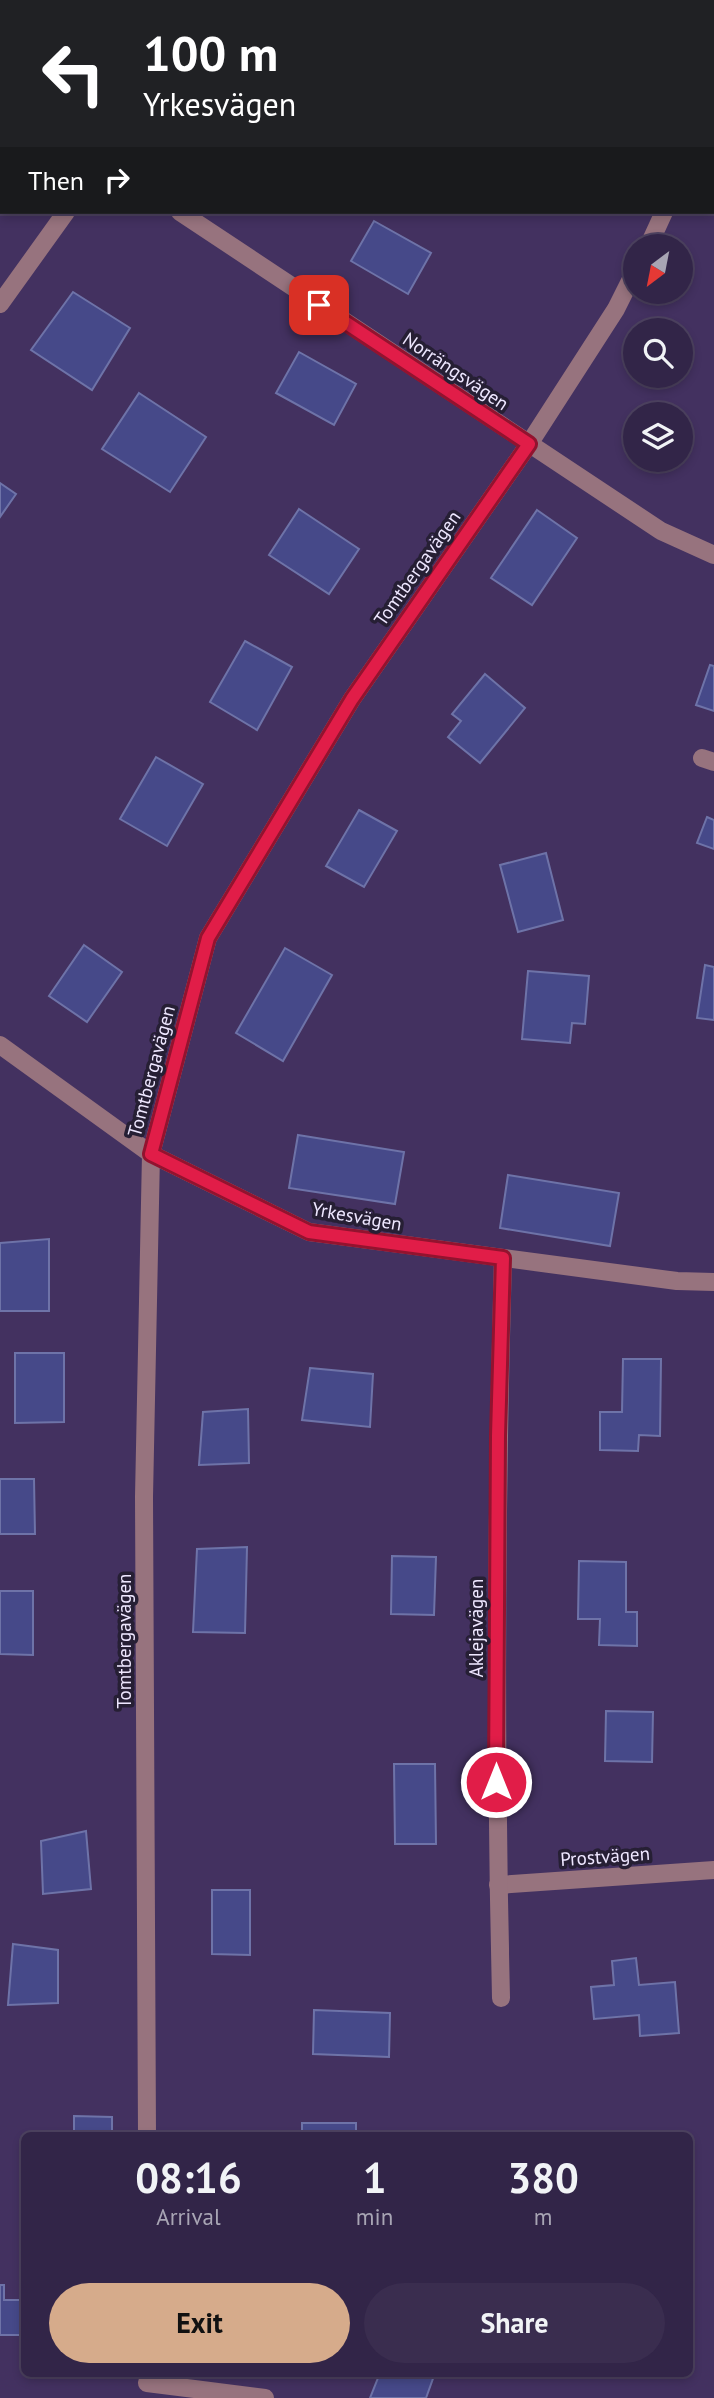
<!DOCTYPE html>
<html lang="en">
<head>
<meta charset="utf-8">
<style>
	:root { --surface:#322548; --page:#3a2d4f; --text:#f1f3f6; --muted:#a8a5b4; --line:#4d4260; --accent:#d6ab8b }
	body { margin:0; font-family:"PT Sans",sans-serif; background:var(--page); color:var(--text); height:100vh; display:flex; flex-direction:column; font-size:26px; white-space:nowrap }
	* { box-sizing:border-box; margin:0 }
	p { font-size:23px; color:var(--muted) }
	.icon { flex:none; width:38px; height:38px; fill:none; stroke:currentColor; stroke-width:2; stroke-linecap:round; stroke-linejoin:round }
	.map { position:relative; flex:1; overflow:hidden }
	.details { position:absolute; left:21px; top:2132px; width:672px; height:245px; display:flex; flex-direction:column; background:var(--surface); border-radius:10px; box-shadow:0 4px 10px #0003,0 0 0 2px var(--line) }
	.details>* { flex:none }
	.banner { position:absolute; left:0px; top:0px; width:714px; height:214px; box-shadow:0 4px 10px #0003,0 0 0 2px var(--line); background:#202124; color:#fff; overflow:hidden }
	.needle { width:46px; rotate:212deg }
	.controls { position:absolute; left:623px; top:234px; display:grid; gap:14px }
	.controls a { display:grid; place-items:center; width:70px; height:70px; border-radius:50%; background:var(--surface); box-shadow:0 4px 10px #0003,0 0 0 2px var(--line); font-size:35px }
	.pin { position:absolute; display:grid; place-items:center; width:60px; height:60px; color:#fff; margin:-30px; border-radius:14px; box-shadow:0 4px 10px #0006 }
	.me { position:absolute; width:77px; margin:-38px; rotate:0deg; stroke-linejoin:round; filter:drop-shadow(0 0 5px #0008) }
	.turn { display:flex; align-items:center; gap:24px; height:147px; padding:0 28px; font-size:32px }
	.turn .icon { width:91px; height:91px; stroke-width:2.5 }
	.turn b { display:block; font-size:49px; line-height:60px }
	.then { display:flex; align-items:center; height:66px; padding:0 28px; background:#0003; gap:14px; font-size:26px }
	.eta { display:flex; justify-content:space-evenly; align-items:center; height:119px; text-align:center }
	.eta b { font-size:42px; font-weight:600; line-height:49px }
	.cta { display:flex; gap:14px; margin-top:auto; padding:14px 28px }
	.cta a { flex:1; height:80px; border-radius:42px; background:var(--accent); color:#111; font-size:28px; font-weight:600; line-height:80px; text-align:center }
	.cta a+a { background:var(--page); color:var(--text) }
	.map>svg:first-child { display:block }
	.building { fill:#464989; stroke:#6e73a8; stroke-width:2 }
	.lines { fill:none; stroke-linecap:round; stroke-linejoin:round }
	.minor { stroke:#97737e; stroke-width:18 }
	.route-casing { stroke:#92132f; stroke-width:18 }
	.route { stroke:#e11d48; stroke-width:12 }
	.labels { text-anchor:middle; stroke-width:7; stroke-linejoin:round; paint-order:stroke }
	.street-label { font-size:19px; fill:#eee7ff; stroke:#261f34 }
</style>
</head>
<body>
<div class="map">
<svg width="714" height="2398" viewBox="0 0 714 2398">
	<rect width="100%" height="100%" fill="#433160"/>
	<g class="building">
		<polygon points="96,0 149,0 152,2 95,2"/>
		<polygon points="374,221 431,253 408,294 351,261"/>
		<polygon points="73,292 130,328 92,390 31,350"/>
		<polygon points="299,352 356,384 334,425 276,393"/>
		<polygon points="139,393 206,437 170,492 102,449"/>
		<polygon points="0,483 16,494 0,517"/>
		<polygon points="299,509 359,549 329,594 269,555"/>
		<polygon points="537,510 577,538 532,605 491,578"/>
		<polygon points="245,641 292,667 257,730 210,702"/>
		<polygon points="710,665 714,666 714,711 696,705"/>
		<polygon points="485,674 525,708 480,763 448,737 461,721 452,714"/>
		<polygon points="156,757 203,784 167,846 120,819"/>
		<polygon points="359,810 397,831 364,887 326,866"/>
		<polygon points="707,817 714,820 714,849 697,843"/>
		<polygon points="546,853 563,920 518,932 500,865"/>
		<polygon points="84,945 122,972 87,1022 49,996"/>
		<polygon points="285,948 332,975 283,1061 236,1033"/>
		<polygon points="705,965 714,967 714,1020 697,1018"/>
		<polygon points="528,971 589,976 585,1024 572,1023 570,1043 522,1039"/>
		<polygon points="298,1135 404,1152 395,1204 289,1188"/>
		<polygon points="508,1175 619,1193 610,1246 500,1228"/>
		<polygon points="49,1239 49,1311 0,1311 0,1243"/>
		<polygon points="15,1353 64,1353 64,1422 15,1423"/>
		<polygon points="623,1359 661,1359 660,1436 639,1435 638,1451 600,1450 600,1412 622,1412"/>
		<polygon points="310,1368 373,1374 370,1427 302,1420"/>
		<polygon points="248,1409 249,1463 199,1465 203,1412"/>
		<polygon points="0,1479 34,1479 35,1534 0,1534"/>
		<polygon points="247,1547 245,1633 193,1632 197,1549"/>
		<polygon points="392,1556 436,1557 434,1615 391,1614"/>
		<polygon points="579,1561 626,1562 626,1612 637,1612 637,1646 599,1645 600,1619 578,1619"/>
		<polygon points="0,1591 33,1591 33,1655 0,1654"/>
		<polygon points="606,1711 653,1712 652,1762 605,1761"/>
		<polygon points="394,1764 435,1764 436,1844 395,1844"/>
		<polygon points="86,1831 91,1889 43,1894 41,1841"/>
		<polygon points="212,1890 250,1890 250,1955 212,1954"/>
		<polygon points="13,1944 58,1950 58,2003 8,2005"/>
		<polygon points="636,1958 639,1985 675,1982 679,2033 640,2036 639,2015 594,2019 591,1987 614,1985 612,1961"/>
		<polygon points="314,2010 390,2013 389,2057 313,2054"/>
		<polygon points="74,2116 112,2117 112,2135 74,2135"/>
		<rect x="302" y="2123" width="54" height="12"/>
		<polygon points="0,2285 4,2285 4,2300 24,2300 24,2335 0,2335"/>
		<polygon points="380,2373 435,2373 426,2398 370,2398"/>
	</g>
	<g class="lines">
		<g class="minor">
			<polyline points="0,87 2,88"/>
			<polyline points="712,97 714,86"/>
			<polyline points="180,212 661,531 714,555"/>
			<polyline points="648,247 664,212"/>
			<polyline points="0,304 66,212"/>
			<polyline points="702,758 714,762"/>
			<polyline points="0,1045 151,1154 309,1232 677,1281 714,1282"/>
			<polyline points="498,1885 714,1870"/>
			<path d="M501,1998C495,1751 496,1505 503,1258"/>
			<polyline points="147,2135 144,1497 151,1154 208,938 352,699 529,444 616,309 635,271"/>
			<polyline points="147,2383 265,2398"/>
		</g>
	</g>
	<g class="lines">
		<g class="route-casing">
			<polyline id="route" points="319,305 529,444 352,699 208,938 151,1154 309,1232 503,1258 498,1436 496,1782"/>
		</g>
		<use href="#route" class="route"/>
	</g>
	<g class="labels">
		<g class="street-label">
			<text transform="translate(456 371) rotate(34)" y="7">Norrängsvägen</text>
			<text transform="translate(417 568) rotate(-55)" y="7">Tomtbergavägen</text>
			<text transform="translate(151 1071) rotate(-75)" y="7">Tomtbergavägen</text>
			<text transform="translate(357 1216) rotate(10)" y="7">Yrkesvägen</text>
			<text transform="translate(476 1628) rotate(-90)" y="7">Aklejavägen</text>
			<text transform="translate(124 1641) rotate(-90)" y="7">Tomtbergavägen</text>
			<text transform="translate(605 1856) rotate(-4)" y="7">Prostvägen</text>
		</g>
	</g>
</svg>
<div class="controls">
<a><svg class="needle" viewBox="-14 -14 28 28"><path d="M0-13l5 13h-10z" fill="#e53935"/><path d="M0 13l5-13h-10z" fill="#a8a5b4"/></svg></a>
<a><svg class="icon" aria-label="search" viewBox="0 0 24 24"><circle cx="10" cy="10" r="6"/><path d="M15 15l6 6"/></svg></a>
<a><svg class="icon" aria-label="layers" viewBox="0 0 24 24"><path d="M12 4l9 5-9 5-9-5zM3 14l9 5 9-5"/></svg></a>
</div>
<div class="pin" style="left:319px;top:305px;background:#d93025"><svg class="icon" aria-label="arrive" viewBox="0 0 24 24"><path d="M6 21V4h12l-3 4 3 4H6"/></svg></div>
<svg class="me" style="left:496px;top:1782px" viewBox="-20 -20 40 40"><circle r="17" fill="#e11d48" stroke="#fff" stroke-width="3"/><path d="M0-11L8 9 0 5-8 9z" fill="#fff"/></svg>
<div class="banner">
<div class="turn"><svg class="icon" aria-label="left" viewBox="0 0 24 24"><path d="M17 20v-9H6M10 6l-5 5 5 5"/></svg><div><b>100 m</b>Yrkesvägen</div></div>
<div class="then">Then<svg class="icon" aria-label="right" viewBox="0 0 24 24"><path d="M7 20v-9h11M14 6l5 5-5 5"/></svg></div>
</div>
<section class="details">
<div class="eta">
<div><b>08:16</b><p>Arrival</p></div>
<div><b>1</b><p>min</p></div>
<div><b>380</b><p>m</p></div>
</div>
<div class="cta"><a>Exit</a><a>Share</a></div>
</section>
</div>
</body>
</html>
